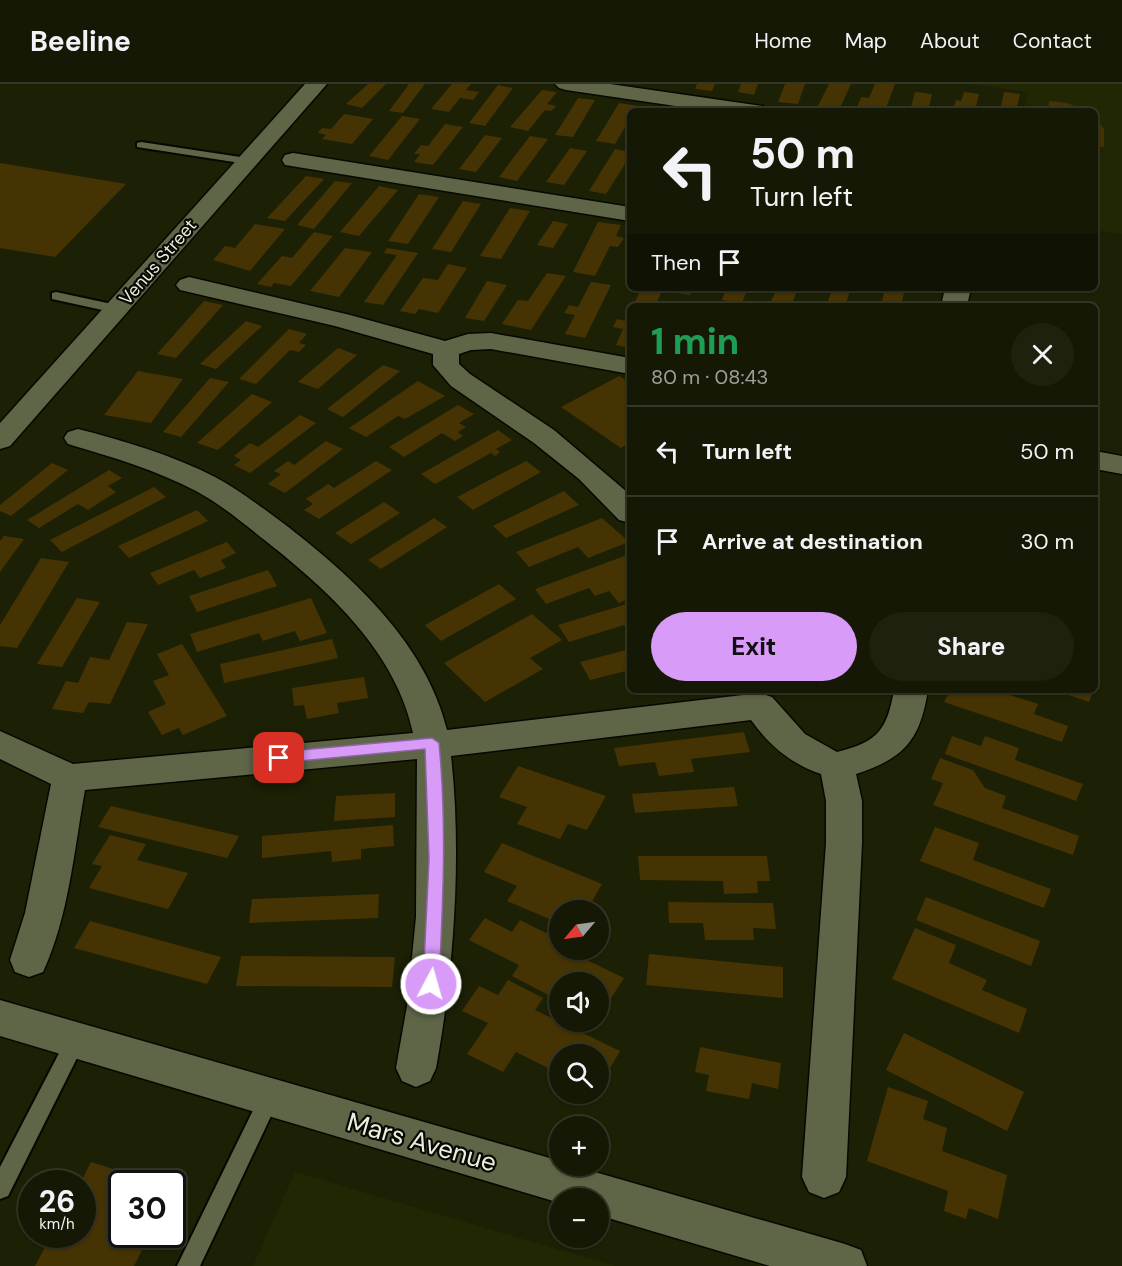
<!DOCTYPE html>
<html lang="en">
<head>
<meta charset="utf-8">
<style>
	:root { --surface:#151804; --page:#1e210e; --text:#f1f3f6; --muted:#9da09a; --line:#343726; --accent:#d89bf8 }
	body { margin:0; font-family:"DM Sans",sans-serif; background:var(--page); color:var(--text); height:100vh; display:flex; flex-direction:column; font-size:22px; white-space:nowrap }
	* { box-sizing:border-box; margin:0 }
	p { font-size:20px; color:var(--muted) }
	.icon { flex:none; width:33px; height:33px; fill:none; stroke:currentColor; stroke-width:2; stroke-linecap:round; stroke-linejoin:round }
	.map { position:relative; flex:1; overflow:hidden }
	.panel { position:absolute; left:627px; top:219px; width:471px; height:390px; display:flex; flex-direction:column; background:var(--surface); border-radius:9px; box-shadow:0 2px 4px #0004,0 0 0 2px var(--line) }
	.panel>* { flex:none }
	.top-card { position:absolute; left:627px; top:24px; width:471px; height:183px; border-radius:9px; box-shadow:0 2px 4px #0004,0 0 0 2px var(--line); background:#151804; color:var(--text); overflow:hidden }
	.needle { width:39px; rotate:241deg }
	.fabs { position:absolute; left:549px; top:816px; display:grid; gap:12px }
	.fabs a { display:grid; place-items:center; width:60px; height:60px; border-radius:50%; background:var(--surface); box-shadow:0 2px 4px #0004,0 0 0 2px var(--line); font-size:30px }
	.speed { position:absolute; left:18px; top:1086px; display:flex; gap:12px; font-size:30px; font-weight:700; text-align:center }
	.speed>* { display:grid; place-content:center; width:78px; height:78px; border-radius:50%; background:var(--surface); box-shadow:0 2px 4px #0004,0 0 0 2px var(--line); line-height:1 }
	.speed small { font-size:15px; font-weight:400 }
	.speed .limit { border:3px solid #111; border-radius:9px; background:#fff; color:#111 }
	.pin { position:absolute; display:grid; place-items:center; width:51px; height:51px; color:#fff; margin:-26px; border-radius:12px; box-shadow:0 3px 9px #0006 }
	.me { position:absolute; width:66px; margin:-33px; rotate:6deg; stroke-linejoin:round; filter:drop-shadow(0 0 4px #0008) }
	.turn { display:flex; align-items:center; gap:21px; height:126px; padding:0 24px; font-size:27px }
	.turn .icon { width:78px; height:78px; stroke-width:2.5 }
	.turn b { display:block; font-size:42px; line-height:51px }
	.then { display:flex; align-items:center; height:57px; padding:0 24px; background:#0003; gap:12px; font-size:22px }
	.round { display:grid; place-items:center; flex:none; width:63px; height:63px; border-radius:32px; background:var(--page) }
	.summary { display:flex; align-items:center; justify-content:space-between; height:102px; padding:0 24px }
	h1 { font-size:36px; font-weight:800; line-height:45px; color:#1e9e55 }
	.primary-button { display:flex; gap:12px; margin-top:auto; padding:12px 24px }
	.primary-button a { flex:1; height:69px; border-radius:36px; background:var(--accent); color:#111; font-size:24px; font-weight:800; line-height:69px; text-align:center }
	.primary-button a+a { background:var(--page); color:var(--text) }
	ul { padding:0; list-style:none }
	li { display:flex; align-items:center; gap:18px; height:90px; padding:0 24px; border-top:2px solid var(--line) }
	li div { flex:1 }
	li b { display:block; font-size:22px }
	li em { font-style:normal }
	header { display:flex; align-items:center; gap:36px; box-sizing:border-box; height:84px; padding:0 30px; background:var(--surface); border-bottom:2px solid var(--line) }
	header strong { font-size:28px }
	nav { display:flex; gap:33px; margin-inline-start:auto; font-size:21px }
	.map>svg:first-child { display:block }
	.built { fill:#222703 }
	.building { fill:#463303 }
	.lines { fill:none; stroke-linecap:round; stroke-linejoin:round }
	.lane-casing { stroke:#070900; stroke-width:4 }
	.street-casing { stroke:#070900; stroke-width:3 }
	.secondary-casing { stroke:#070900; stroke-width:3 }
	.lane { fill:#5f6648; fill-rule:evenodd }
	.street { fill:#5f6648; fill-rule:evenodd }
	.secondary { fill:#5f6648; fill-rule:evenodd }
	.route { fill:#d89bf8; stroke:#8c65a1; stroke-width:1.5 }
	.labels { text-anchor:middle; stroke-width:4.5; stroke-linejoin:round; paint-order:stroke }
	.far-street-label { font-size:18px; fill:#eaeede; stroke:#070902 }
	.near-street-label { font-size:26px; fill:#eaeede; stroke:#070902 }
</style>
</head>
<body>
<header>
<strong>Beeline</strong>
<nav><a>Home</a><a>Map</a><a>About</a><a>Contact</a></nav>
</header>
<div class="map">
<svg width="1122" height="1182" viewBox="0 0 1122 1182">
	<rect width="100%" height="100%" fill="#1c2005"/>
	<g class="built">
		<polygon points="970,0 1122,0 1122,150 1095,146 1095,27 1024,27 1028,8"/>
		<polygon points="295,1088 615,1182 253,1182"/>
	</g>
	<g class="building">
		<polygon points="368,0 386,0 362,24 346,20"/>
		<polygon points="409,0 425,0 403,29 389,27"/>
		<polygon points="452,0 471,0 466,6 479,8 473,16 460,14 449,28 431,25"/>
		<polygon points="697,0 715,0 712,7 695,5"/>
		<polygon points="741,0 758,0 754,11 738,8"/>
		<polygon points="785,0 805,0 798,20 778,18"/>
		<polygon points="829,0 851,0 839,26 818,22"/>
		<polygon points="875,0 895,0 885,27 856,26 861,13 869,14"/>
		<polygon points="498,1 513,4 485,42 469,39"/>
		<polygon points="542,6 557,8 547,20 556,22 551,27 545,26 528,47 510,43"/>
		<polygon points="915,8 932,10 928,27 910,27"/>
		<polygon points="964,8 979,10 975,27 952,27 956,16 961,17"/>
		<polygon points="1004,8 1020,10 1016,27 1000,27"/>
		<polygon points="578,14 595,16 573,53 555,51"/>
		<polygon points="1049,17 1067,19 1087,27 1048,27"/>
		<polygon points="619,19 638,22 635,27 630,27 630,35 615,60 596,57"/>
		<polygon points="344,30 373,35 352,60 322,55 326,51 318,49 322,44 331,45"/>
		<polygon points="402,32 420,35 388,76 369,72"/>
		<polygon points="1095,33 1104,45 1104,63 1095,62"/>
		<polygon points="445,40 463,43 433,81 414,78 420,70 414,70 421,61 428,62"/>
		<polygon points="485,51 502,54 476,88 459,85"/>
		<polygon points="530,52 548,55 517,97 499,93"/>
		<polygon points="570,64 587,67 564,101 546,98"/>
		<polygon points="615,65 630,68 630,72 606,110 589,107"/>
		<polygon points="0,79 126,100 55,173 0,164"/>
		<polygon points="306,92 324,95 285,137 267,134"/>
		<polygon points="335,97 352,99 314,145 297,141"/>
		<polygon points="379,102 398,106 359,152 340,148"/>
		<polygon points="419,110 439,113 408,160 388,157"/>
		<polygon points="463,117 481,120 451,168 432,165"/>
		<polygon points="510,124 530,127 501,175 480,172"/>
		<polygon points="553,137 568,140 553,164 537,161"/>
		<polygon points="598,138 621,141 616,152 624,154 618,163 610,162 595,192 573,188"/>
		<polygon points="255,140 285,145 250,187 213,176 225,162 235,164"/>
		<polygon points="314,148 333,152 291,202 274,199 271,203 257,200 282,172 292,174"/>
		<polygon points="345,164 372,168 339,213 310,207"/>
		<polygon points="387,164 418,169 383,221 364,218 397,171 384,169"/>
		<polygon points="448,180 467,184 438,229 419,225 415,230 400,227 423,194 438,196"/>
		<polygon points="547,189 566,192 531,246 502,240 518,216 528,217"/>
		<polygon points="487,197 507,201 484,237 465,234"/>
		<polygon points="591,198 611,201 585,254 565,250 575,231 564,229 569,221 578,223"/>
		<polygon points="672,204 693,204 690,211 670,208"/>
		<polygon points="726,204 748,204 742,219 722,216"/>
		<polygon points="777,204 798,204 791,222 770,220"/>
		<polygon points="833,204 851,204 845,222 826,222"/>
		<polygon points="885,204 905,204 901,222 881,222"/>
		<polygon points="641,205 661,209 655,222 633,222"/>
		<polygon points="204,217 223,221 176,274 157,270"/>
		<polygon points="630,229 630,264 616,261 623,245 613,243 617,235 626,237"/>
		<polygon points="246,237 262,242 216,285 200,280"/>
		<polygon points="289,245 307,250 299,259 306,261 299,268 290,266 256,300 239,295"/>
		<polygon points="338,264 357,271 318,305 298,298"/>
		<polygon points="383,281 400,287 343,333 327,325"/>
		<polygon points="138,287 183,295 151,339 104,331"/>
		<polygon points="619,292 630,299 630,358 621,364 561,323"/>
		<polygon points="210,294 229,298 181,353 163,348"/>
		<polygon points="418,297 445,312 405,335 398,332 366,353 349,344"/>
		<polygon points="252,310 272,318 218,366 197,359"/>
		<polygon points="458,321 474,330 459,339 466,343 458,348 463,352 455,357 442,349 404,373 389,363"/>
		<polygon points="300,331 316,339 250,389 234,381 241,376 234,372 250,359 258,363"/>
		<polygon points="498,346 512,356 496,365 500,368 495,372 491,369 435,400 421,390"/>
		<polygon points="326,357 343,365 285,409 268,400 281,390 274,387 288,377 294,381"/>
		<polygon points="376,377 392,386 319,435 304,426 313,420 306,415 328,400 334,404"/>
		<polygon points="526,377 541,388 473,426 457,413"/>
		<polygon points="52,379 68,386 11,432 0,427 0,421"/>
		<polygon points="109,386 122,394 108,402 116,408 88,426 78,420 39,444 27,436"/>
		<polygon points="154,403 166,413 62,468 50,456"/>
		<polygon points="564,407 579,421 506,454 493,442"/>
		<polygon points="384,418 400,429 351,460 335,449"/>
		<polygon points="197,426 208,437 129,474 118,462"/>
		<polygon points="434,434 447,443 381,485 368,476"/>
		<polygon points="602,434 629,458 588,474 578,463 529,483 516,468"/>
		<polygon points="4,452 24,455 0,488 0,457"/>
		<polygon points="227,458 236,469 221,476 226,484 200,494 194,486 158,501 150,489"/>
		<polygon points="630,470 630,514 619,519 609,507 595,512 589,504 546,520 535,505"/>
		<polygon points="41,474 69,478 17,564 0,562 0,541"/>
		<polygon points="268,486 277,502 197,528 189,512"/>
		<polygon points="499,500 516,515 441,557 425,541"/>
		<polygon points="77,514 100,518 62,583 37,580"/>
		<polygon points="311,514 327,549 300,557 295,547 263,557 259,549 197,568 190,550"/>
		<polygon points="630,519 630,550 624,541 569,558 558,541"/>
		<polygon points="532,530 562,556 530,574 543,585 485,618 444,579"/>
		<polygon points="127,538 148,540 110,620 89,618 83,629 52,625 66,597 78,599 90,573 109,576"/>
		<polygon points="332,555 338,574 224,599 220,580"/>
		<polygon points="182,560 227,632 183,651 179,644 162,651 148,628 166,620 153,597 169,591 157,570"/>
		<polygon points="630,565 630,586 590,596 580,578"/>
		<polygon points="364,593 368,614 337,619 339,629 307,635 304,621 294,622 292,604"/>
		<polygon points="950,606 994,606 1038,620 1034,630 1068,642 1062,658 944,618"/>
		<polygon points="1054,606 1094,606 1089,618"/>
		<polygon points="744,648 750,668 691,675 694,688 659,692 655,678 619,682 614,664"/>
		<polygon points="952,652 981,662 985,652 1019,664 1015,676 1083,700 1076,717 945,670"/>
		<polygon points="940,674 973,686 985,704 1006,712 1002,724 1079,752 1073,771 933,721 943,699 931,695"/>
		<polygon points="518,682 606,712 587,746 568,740 560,755 517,740 527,723 499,713"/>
		<polygon points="734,703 738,722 635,729 632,710"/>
		<polygon points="395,709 395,733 334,737 336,712"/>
		<polygon points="111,722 239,752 227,774 98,743"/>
		<polygon points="393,741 394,762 361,765 361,775 332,778 331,767 262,774 262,752"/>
		<polygon points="935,743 979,759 973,776 1051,805 1044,824 920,777"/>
		<polygon points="110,751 146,760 137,776 188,789 168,825 89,804 102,782 92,780"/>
		<polygon points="502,759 602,800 587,826 571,819 566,826 560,826 559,839 507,817 517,802 484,788"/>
		<polygon points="638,772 767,772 770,797 757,797 758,809 724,810 723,797 640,796"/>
		<polygon points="379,810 378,834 249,839 252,815"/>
		<polygon points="926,813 1040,857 1031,882 916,836"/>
		<polygon points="668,818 773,819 776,845 753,844 754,856 705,856 703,839 669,839"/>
		<polygon points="485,834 512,848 520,836 558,855 554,860 560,866 566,866 624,894 608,919 598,915 598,898 560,898 560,909 556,915 512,892 519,881 469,856"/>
		<polygon points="90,837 221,873 207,900 74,864"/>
		<polygon points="915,844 956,861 949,879 987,896 982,906 1027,925 1019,949 892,895"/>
		<polygon points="649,870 783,883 783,914 646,901"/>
		<polygon points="241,872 395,873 392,903 236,902"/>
		<polygon points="508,896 543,914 535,926 620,967 604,994 598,991 598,970 560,970 560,990 516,968 503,988 467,970 488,939 462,927 479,902 498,911"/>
		<polygon points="904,949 1024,1008 1007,1047 886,986"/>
		<polygon points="700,963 781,979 778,1005 752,999 749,1015 706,1007 709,991 695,988"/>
		<polygon points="888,1003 928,1017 923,1035 947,1044 942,1067 1007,1091 998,1135 969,1124 966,1135 944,1127 948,1107 867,1077"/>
		<polygon points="91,1078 157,1099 122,1100 122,1150 150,1150 134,1182 35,1182 52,1150 82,1150 82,1100 80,1100"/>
	</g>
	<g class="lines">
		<g class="lane-casing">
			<g id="lane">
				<polygon points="141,58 247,74 253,77 247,80 137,63 137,59"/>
				<polygon points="56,208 121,222 122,225 116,229 52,215 52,209"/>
				<polygon points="76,947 83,950 86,956 8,1112 0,1115 0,1083 69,950"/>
				<polygon points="270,1003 277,1006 280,1013 200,1182 177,1182 263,1006"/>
			</g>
		</g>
		<g class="street-casing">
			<g id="street">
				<polygon points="305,0 327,0 10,362 0,365 0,339"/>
				<polygon points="555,0 610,0 755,21 763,22 766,27 710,27 566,6 559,4"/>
				<polygon points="293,69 630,123 630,137 285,81 282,76 285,71"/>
				<polygon points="189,193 350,231 445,257 468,250 491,249 630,274 630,290 491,265 471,266 459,270 459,280 470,290 554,346 627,408 630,411 630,439 619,436 579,395 534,359 451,302 433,281 433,270 335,242 180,206 176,201 180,196"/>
				<polygon points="945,204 971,204 967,222 941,222"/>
				<path d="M78,345C125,357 172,371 215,393C241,407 264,425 287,442C354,494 426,560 447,646L760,609L772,613L805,650L837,668C878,658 887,646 894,606H928C920,656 905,674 856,690L862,717V759L846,1093L839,1108L824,1114L809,1108L802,1093L826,759V717L821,690C791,680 769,661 751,636L451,672C462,771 454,886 436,984L430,997L416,1003L402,997L396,984L407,922L416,833L417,675L85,706C74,766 69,832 43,888L29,893L15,888L10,876L25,829L51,700L0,675V647L73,680L413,649C396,568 329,507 267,458C244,440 222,421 196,407C156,386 112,373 68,360L64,354L68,348Z"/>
				<polygon points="1095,367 1122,372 1122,390 1095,385"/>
			</g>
		</g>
		<g class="secondary-casing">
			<polygon id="secondary" points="0,916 560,1077 560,1082 574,1082 845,1160 861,1166 867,1182 770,1182 598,1131 598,1114 560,1114 560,1119 0,952"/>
		</g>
		<use href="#lane" class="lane"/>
		<use href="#street" class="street"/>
		<use href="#secondary" class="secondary"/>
	</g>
	<path class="route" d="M432,654L439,659C447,740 443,819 439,900L437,905H425L423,900L429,775L425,665L279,679L272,674L279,668Z"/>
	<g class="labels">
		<g class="far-street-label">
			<text transform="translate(158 178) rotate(-49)" y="6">Venus Street</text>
		</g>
		<g class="near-street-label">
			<text transform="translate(422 1058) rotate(16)" y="9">Mars Avenue</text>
		</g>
	</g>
</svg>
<div class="fabs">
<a><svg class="needle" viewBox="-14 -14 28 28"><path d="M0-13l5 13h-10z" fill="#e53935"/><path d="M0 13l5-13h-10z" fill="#9da09a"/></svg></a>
<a><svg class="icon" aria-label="sound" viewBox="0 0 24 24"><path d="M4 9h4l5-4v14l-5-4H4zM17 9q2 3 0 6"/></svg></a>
<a><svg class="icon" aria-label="search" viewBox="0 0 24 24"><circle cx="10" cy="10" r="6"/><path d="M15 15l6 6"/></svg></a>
<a>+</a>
<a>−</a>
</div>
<div class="speed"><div>26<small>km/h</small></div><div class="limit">30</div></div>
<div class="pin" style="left:279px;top:674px;background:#d93025"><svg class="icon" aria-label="arrive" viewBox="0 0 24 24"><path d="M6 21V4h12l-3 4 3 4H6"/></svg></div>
<svg class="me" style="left:431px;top:900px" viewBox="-20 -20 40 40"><circle r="17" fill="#d89bf8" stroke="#fff" stroke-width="3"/><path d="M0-11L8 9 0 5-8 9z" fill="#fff"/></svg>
<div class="top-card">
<div class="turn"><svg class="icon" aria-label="left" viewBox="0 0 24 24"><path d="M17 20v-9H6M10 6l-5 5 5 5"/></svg><div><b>50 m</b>Turn left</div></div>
<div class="then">Then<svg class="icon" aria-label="arrive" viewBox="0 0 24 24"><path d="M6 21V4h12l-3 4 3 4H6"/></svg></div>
</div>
<section class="panel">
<div class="summary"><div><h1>1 min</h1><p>80 m · 08:43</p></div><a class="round"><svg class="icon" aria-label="close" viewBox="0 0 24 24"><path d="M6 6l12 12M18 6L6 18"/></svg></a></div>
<ul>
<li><svg class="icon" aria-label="left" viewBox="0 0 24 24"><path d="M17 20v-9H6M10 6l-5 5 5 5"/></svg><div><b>Turn left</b></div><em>50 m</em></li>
<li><svg class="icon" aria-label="arrive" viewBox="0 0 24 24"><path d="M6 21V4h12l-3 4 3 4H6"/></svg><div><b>Arrive at destination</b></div><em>30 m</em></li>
</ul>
<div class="primary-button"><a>Exit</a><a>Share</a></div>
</section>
</div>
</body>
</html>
